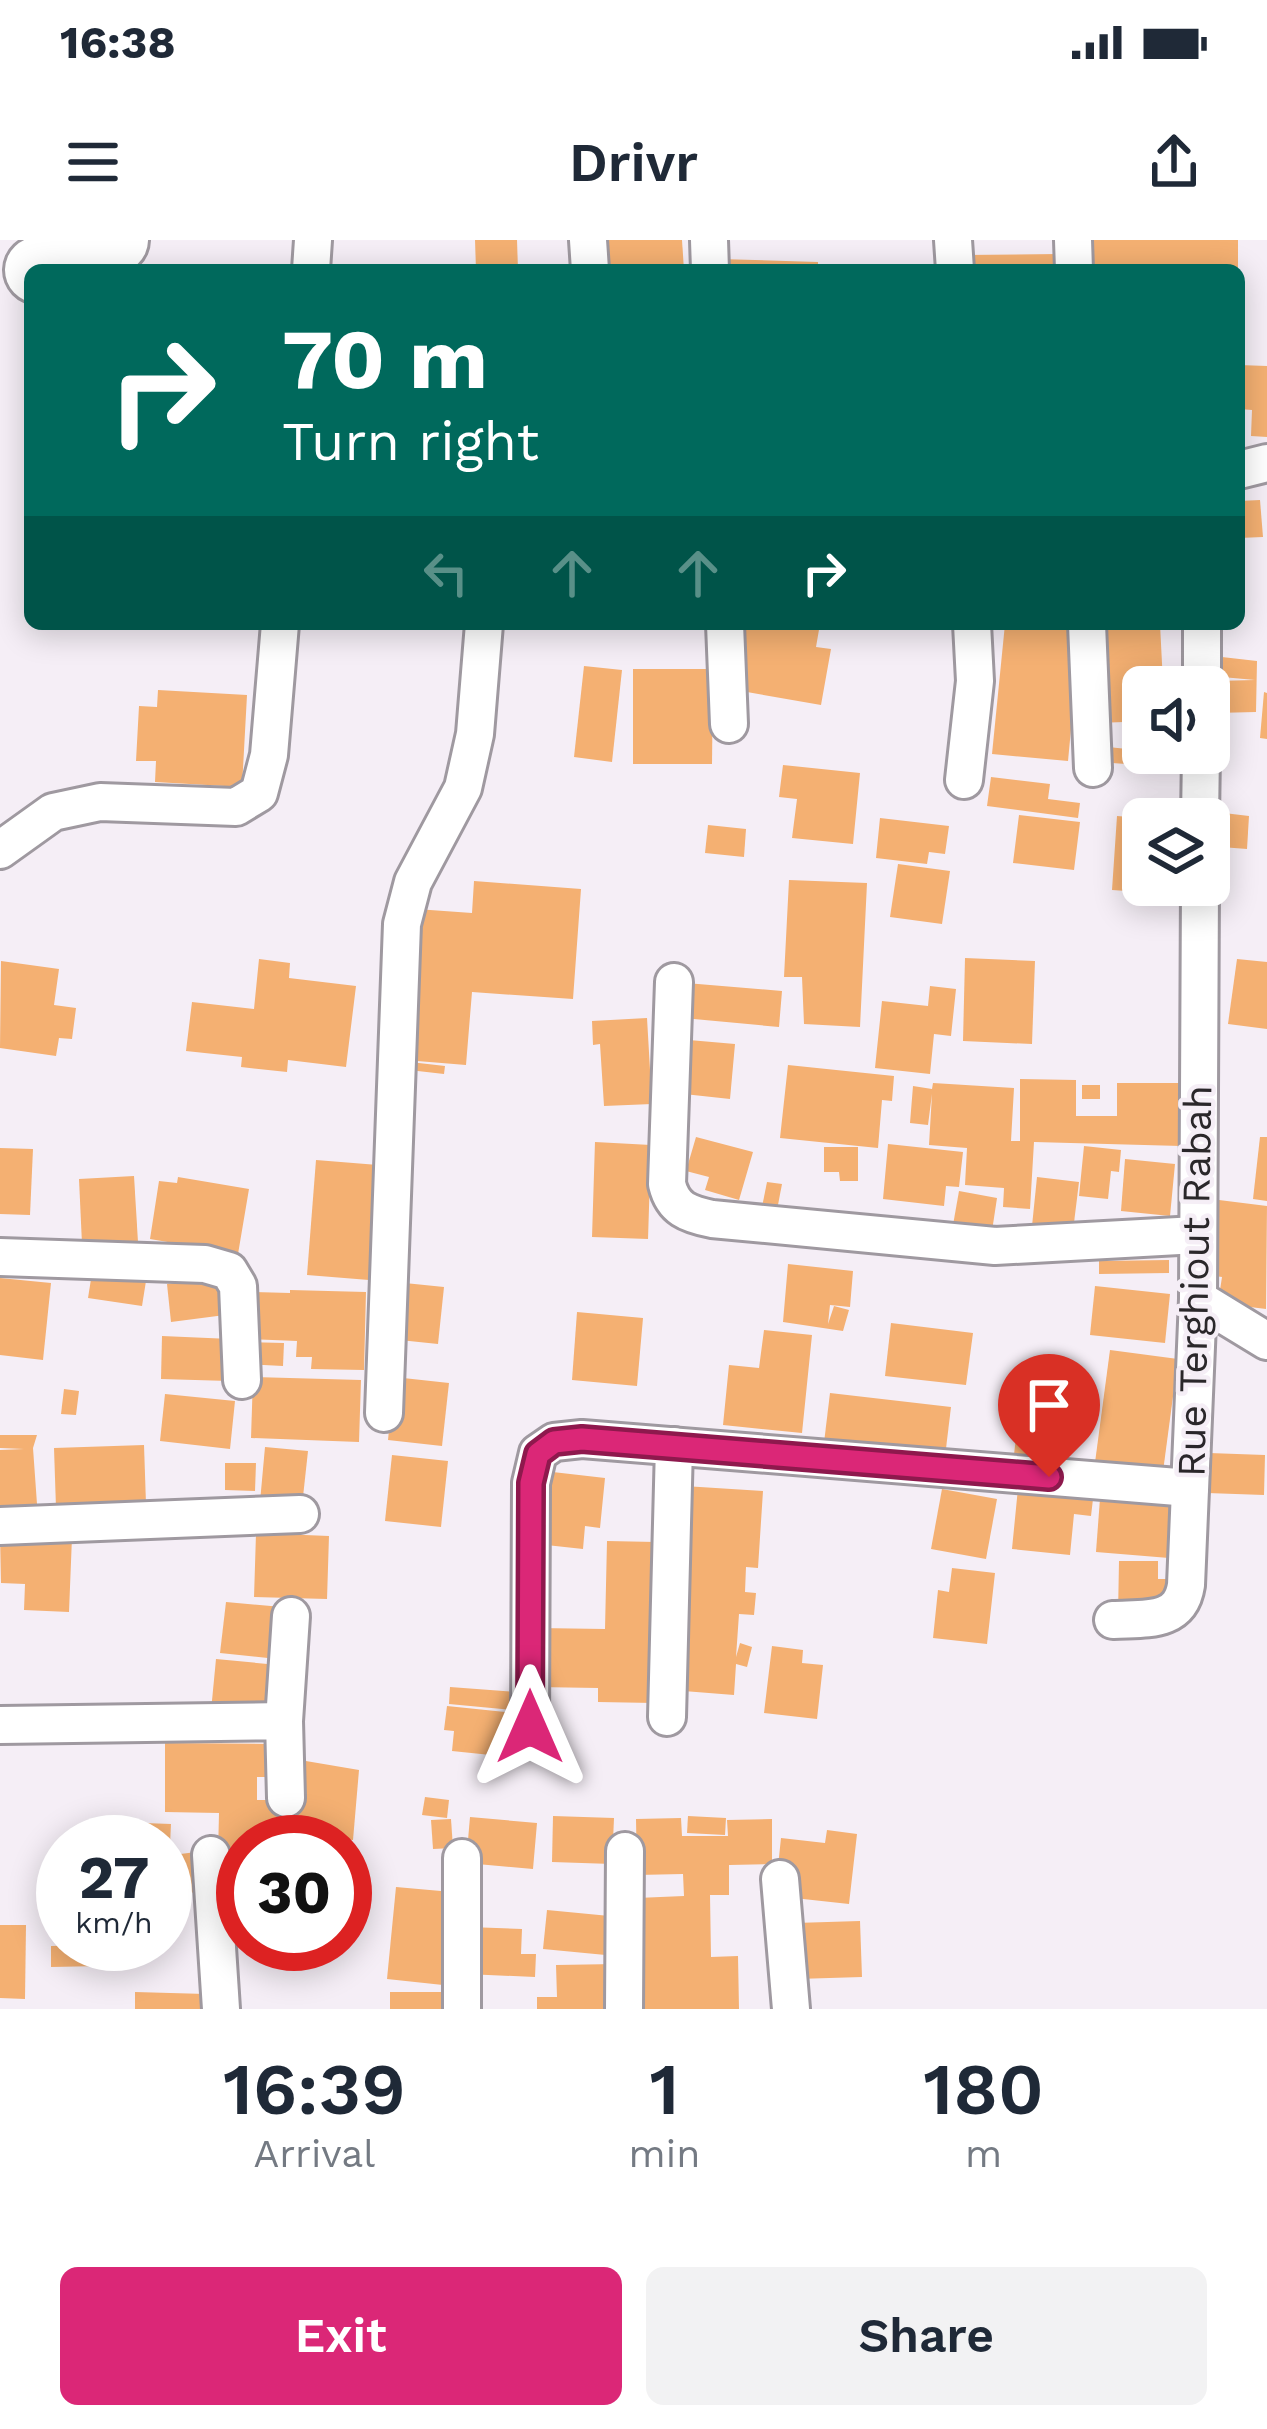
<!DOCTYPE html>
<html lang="en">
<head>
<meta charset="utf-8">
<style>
	:root { --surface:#fff; --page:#f2f2f3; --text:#1f2937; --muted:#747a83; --accent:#db2777 }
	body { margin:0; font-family:"Work Sans",sans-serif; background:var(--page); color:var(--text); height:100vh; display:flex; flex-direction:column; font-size:45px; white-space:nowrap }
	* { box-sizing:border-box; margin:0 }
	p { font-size:39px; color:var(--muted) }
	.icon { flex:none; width:66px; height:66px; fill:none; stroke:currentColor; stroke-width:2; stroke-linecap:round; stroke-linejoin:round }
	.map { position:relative; height:1769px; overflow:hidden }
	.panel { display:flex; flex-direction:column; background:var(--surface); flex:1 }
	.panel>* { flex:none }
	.banner { position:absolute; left:24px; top:24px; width:1221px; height:366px; border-radius:18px; box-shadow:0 6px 30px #0003; background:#00695c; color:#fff; overflow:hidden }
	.controls { position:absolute; left:1122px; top:426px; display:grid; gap:24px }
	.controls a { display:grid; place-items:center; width:108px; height:108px; border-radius:18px; background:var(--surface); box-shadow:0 6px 30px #0003; font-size:60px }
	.speed { position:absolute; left:36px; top:1575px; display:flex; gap:24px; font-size:60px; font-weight:700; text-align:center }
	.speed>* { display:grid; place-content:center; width:156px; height:156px; border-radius:50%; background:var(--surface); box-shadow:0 6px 30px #0003; line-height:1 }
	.speed small { font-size:30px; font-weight:400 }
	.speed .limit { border:18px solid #d22; background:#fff; color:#111 }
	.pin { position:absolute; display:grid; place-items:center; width:102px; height:102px; color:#fff; margin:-123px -51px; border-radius:50% 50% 50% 0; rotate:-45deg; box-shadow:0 0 12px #0007 }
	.pin .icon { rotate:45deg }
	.me { position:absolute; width:132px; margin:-66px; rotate:0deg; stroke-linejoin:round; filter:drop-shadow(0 0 9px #0008) }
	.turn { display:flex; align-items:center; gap:42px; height:252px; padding:0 60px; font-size:54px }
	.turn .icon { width:156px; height:156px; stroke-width:2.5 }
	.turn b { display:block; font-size:84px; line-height:102px }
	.lanes { display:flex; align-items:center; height:114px; padding:0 60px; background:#0003; justify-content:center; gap:60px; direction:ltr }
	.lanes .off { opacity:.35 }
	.eta { display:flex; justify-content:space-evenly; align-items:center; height:204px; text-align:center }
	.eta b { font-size:72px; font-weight:600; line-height:84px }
	.primary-button { display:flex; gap:24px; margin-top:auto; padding:24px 60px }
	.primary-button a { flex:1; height:138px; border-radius:18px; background:var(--accent); color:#fff; font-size:48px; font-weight:600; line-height:138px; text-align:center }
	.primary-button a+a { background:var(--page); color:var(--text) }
	.status { display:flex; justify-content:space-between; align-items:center; height:84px; padding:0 60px; background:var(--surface); direction:ltr }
	.status svg { height:33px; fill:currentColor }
	header { display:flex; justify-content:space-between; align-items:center; height:156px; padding:0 60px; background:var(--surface); font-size:54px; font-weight:600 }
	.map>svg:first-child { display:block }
	.building { fill:#f4b072 }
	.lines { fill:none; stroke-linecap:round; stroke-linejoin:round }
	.street-casing { stroke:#9f99a0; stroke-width:42 }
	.highway-casing { stroke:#9f99a0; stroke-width:72 }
	.street { stroke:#fff; stroke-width:36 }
	.highway { stroke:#fff; stroke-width:66 }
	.route-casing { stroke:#8e194d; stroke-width:30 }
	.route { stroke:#db2777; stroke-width:21 }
	.labels { text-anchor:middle; stroke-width:9; stroke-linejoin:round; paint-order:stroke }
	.street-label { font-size:39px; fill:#2a272a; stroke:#f5eef6 }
</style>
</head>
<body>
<div class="status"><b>16:38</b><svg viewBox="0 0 49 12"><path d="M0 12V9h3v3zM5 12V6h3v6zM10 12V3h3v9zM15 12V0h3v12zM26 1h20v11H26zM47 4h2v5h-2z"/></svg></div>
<header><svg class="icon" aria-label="menu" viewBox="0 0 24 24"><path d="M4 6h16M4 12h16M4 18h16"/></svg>Drivr<svg class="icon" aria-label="share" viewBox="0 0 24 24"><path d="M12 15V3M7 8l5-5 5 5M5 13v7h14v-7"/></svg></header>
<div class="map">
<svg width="1267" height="1769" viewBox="0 0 1267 1769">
	<rect width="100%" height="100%" fill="#f5eef6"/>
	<g class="building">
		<polygon points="475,0 517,0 518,30 476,30"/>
		<polygon points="596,0 682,0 684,30 599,30"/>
		<polygon points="1086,0 1238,0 1238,30 1085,30"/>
		<polygon points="1059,14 1059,30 965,30 965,15"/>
		<polygon points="719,19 818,22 818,30 719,30"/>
		<polygon points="1239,125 1267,126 1267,197 1251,196 1252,170 1239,169"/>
		<polygon points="1260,260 1263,297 1239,298 1239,261"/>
		<polygon points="741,384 820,384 816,407 831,409 821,465 730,449"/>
		<polygon points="1005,384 1081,384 1068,521 992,514"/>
		<polygon points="1091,384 1160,384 1163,443 1171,442 1172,447 1143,447 1143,502 1125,503 1124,482 1097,483"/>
		<polygon points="1213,416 1257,421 1256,472 1215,473 1215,441 1255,440 1211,436"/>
		<polygon points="584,426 622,430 612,522 574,517"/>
		<polygon points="633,429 713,429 712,524 633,524"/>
		<polygon points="158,450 247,455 242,547 155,542 156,521 136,521 139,466 157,467"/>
		<polygon points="1264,452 1267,453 1267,499 1260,498"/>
		<polygon points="1099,506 1127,509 1126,524 1098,522"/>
		<polygon points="783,525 860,533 853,604 792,598 797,559 779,557"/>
		<polygon points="991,537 1050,544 1048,559 1080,563 1078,578 987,566"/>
		<polygon points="1224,573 1249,576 1247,609 1221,607"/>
		<polygon points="1019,575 1080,582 1074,630 1013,623"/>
		<polygon points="1117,576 1143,578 1143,645 1187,645 1186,655 1112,650"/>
		<polygon points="880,578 949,586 945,614 929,612 927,624 876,618"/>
		<polygon points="708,585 746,589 744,617 705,613"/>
		<polygon points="898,624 950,631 942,684 890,677"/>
		<polygon points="789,640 867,643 860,787 804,784 802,737 784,737"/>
		<polygon points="474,641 581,649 573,759 472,752 466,825 405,820 416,669 472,673"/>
		<polygon points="965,718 1035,721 1032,804 963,801"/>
		<polygon points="259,719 290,723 289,738 356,746 346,827 288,820 287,832 241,827 242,817 186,811 192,762 254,769"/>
		<polygon points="1237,719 1267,722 1267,789 1228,784"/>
		<polygon points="1,721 59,729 54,765 76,768 72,799 59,798 56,816 0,808"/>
		<polygon points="686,743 782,751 779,787 683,778"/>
		<polygon points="930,746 956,749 951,796 934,794 930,834 875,828 882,761 928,766"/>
		<polygon points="647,778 652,864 604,866 600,804 593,805 592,781"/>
		<polygon points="689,800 735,804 730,859 684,854"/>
		<polygon points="410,822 445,826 444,834 409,830"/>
		<polygon points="788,825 894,836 892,861 882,860 878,908 780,898"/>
		<polygon points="1020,839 1076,840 1076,876 1117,876 1117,843 1181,843 1181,906 1034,902 1030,969 1003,967 1004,948 965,945 967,908 929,905 932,854 928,885 910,883 913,846 932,849 933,843 1014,848 1011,901 1020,901"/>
		<rect x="1082" y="845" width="18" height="14"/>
		<polygon points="696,897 753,912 739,960 705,950 709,937 686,931"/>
		<polygon points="1260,897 1267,897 1267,961 1253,959"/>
		<polygon points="595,902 651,905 648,999 592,997"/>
		<polygon points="888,904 963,912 959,947 946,946 944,966 883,959"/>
		<polygon points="1084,906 1121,910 1119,932 1111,931 1108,959 1079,956"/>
		<polygon points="824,907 858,907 858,941 840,941 839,932 824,932"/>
		<polygon points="0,908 33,909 30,975 0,974"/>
		<polygon points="1125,919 1175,924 1170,976 1121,971"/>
		<polygon points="316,920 378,925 369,1040 307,1035"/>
		<polygon points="134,936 138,1002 82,1004 79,939"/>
		<polygon points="178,937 249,949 238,1014 150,999 159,941 177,943"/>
		<polygon points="1037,937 1079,942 1073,991 1032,986"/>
		<polygon points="767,942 782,944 777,970 762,967"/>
		<polygon points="959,951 997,958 992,991 953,985"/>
		<polygon points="1211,959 1267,966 1266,1069 1218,1063 1222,1037 1201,1034"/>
		<polygon points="1169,1020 1169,1033 1099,1034 1099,1021"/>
		<polygon points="788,1024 853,1031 850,1067 830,1065 828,1084 834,1066 849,1070 843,1091 783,1082"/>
		<polygon points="92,1033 146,1041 142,1066 88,1058"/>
		<polygon points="220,1037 225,1075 171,1082 167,1044"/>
		<polygon points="0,1038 51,1043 43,1120 0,1115"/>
		<polygon points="395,1042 444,1047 438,1104 390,1099"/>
		<polygon points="1095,1046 1170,1054 1165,1103 1090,1095"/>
		<polygon points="290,1050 366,1052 364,1130 311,1129 312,1117 296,1117 297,1101 248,1099 249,1052 290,1053"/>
		<polygon points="577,1072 643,1078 637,1146 572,1140"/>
		<polygon points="891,1083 973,1093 966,1145 885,1136"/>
		<polygon points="764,1090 812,1095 802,1193 723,1185 729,1125 759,1128"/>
		<polygon points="162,1096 231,1099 229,1141 161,1139"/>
		<polygon points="246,1102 284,1103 283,1126 246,1124"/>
		<polygon points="1110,1110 1178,1119 1162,1239 1094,1230"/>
		<polygon points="253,1137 361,1140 359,1202 251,1198"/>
		<polygon points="394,1137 449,1143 442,1206 388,1200"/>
		<polygon points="64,1149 79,1151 76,1175 61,1174"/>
		<polygon points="830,1153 951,1167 944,1225 823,1211"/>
		<polygon points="165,1154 235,1161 230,1209 160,1201"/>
		<polygon points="1020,1163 1053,1167 1052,1178 1068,1180 1063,1229 1013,1223"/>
		<polygon points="0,1195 37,1195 33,1208 38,1278 0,1280 0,1210 24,1209 0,1208"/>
		<polygon points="144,1205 146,1264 56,1268 54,1208"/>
		<polygon points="265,1207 308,1211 302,1266 260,1262"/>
		<polygon points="1209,1213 1265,1215 1264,1255 1207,1253"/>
		<polygon points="392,1215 448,1221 441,1287 385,1281"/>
		<polygon points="225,1223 256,1223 255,1251 225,1250"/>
		<polygon points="544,1231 605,1238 600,1288 585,1286 583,1309 537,1304"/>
		<polygon points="1101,1245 1174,1251 1169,1318 1096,1312"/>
		<polygon points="684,1246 763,1251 758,1328 746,1327 745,1352 756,1353 754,1375 739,1374 736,1417 740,1403 752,1407 747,1427 736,1424 734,1455 671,1450"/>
		<polygon points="1018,1248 1093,1259 1091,1276 1074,1274 1070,1315 1012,1309"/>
		<polygon points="942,1249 997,1259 986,1319 931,1309"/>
		<polygon points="256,1293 329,1296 327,1359 254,1357"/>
		<polygon points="0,1294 72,1297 69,1372 24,1370 25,1344 1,1343"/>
		<polygon points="607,1301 656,1302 654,1463 598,1462 598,1448 537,1447 538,1388 605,1389"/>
		<polygon points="1119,1321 1158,1321 1158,1339 1176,1339 1171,1369 1118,1375"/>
		<polygon points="952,1328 995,1333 987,1404 933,1398 938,1350 949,1352"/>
		<polygon points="226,1362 282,1367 277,1419 220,1413"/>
		<polygon points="772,1406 803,1410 802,1423 823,1425 817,1479 764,1473"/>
		<polygon points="216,1419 278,1425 272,1477 211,1471"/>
		<polygon points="450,1447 515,1452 513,1470 449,1464"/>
		<polygon points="447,1466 516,1473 511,1517 452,1511 454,1491 444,1490"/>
		<polygon points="165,1503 271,1504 271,1537 257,1537 257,1560 279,1560 279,1602 243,1602 243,1658 217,1657 219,1573 165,1572"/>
		<polygon points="300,1520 359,1530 353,1600 293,1594"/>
		<polygon points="425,1557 449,1560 447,1578 422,1575"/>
		<polygon points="553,1576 614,1578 612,1624 552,1622"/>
		<polygon points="688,1576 726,1578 725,1595 687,1593"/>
		<polygon points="470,1577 537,1583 533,1629 466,1623"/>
		<polygon points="681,1578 682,1596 728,1596 727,1580 772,1579 772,1624 729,1625 729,1655 710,1655 711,1717 738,1716 739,1769 639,1769 637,1658 684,1656 683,1634 637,1635 636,1579"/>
		<polygon points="451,1579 453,1608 433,1609 431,1580"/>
		<polygon points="144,1583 171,1584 170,1605 143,1602"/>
		<polygon points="827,1590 857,1594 849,1664 794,1658 777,1636 781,1598 825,1603"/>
		<polygon points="196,1612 202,1651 165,1657 165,1616"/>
		<polygon points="396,1647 452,1652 443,1745 387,1739"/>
		<polygon points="547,1670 620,1677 616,1716 543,1709"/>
		<polygon points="860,1681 862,1737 797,1739 795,1683"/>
		<polygon points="0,1685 26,1685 25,1759 0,1758"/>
		<polygon points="469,1687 522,1689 521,1714 536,1714 535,1737 466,1734"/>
		<polygon points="102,1705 102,1726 51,1727 51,1706"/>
		<polygon points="616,1724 616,1769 537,1769 537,1757 557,1757 556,1725"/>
		<polygon points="135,1752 206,1754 206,1769 135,1769"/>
		<rect x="390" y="1752" width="59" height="17"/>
	</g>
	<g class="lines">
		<g class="street-casing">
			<g id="street">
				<polyline points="588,0 590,30"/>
				<polyline points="709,0 710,30"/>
				<polyline points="953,0 955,30"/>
				<polyline points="1073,0 1074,30"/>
				<polyline points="311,30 313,0"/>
				<polyline points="1239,230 1267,223"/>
				<polyline points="725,384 729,484"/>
				<polyline points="1087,384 1093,528"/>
				<polyline points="1202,447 1202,384"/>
				<polyline points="964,540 975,441 972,384"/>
				<polyline points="1200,579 1201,513"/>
				<polyline points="0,610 53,572 100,562 236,567 259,553 269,515 280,384"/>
				<path d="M674,742L667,944C673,969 688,974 712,979L995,1006L1197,995"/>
				<polyline points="0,1017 205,1024 229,1031 238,1046 242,1140"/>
				<polyline points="1198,1059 1267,1101"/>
				<polyline points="384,1173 402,684 413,642 463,548 475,494 484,384"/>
				<polyline points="0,1286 300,1274"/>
				<path d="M1113,1380C1145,1378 1180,1384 1186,1345L1198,1059L1200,645"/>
				<polyline points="667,1477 674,1206"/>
				<polyline points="284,1481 291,1376"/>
				<polyline points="0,1485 284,1481 286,1558"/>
				<polyline points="530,1488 531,1243 538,1213 554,1202 582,1199 1190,1248"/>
				<polyline points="211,1615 221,1769"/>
				<polyline points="780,1639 791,1769"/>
				<polyline points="462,1769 462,1618"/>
				<polyline points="624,1769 625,1611"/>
			</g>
		</g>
		<g class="highway-casing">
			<polyline id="highway" points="38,30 115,0"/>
		</g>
		<use href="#street" class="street"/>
		<use href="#highway" class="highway"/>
	</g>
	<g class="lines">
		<g class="route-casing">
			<polyline id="route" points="530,1487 531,1243 538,1214 554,1202 582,1199 1049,1237"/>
		</g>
		<use href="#route" class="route"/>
	</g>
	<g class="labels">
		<g class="street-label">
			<text transform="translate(1194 1041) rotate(-89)" y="14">Rue Terghiout Rabah</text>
		</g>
	</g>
</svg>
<div class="controls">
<a><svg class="icon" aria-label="sound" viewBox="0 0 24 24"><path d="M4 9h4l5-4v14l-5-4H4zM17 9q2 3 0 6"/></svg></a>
<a><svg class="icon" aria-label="layers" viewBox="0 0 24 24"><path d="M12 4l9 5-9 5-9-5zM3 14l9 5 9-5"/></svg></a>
</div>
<div class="speed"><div>27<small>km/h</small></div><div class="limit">30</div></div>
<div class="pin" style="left:1049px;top:1237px;background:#d93025"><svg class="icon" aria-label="arrive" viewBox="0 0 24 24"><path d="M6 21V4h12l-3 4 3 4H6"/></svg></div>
<svg class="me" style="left:530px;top:1487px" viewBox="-20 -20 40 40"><path d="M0-17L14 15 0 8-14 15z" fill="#db2777" stroke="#fff" stroke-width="4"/></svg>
<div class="banner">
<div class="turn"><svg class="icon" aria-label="right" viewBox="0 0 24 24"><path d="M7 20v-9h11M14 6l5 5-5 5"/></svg><div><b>70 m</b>Turn right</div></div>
<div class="lanes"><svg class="icon off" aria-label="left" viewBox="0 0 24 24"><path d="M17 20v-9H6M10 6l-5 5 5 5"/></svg><svg class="icon off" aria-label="ahead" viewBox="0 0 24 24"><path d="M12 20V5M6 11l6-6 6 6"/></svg><svg class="icon off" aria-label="ahead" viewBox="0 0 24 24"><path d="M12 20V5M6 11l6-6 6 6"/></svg><svg class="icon" aria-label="right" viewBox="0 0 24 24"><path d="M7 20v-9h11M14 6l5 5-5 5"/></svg></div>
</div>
</div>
<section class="panel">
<div class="eta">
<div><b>16:39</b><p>Arrival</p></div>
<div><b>1</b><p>min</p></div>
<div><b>180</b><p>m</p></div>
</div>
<div class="primary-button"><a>Exit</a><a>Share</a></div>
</section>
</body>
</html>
